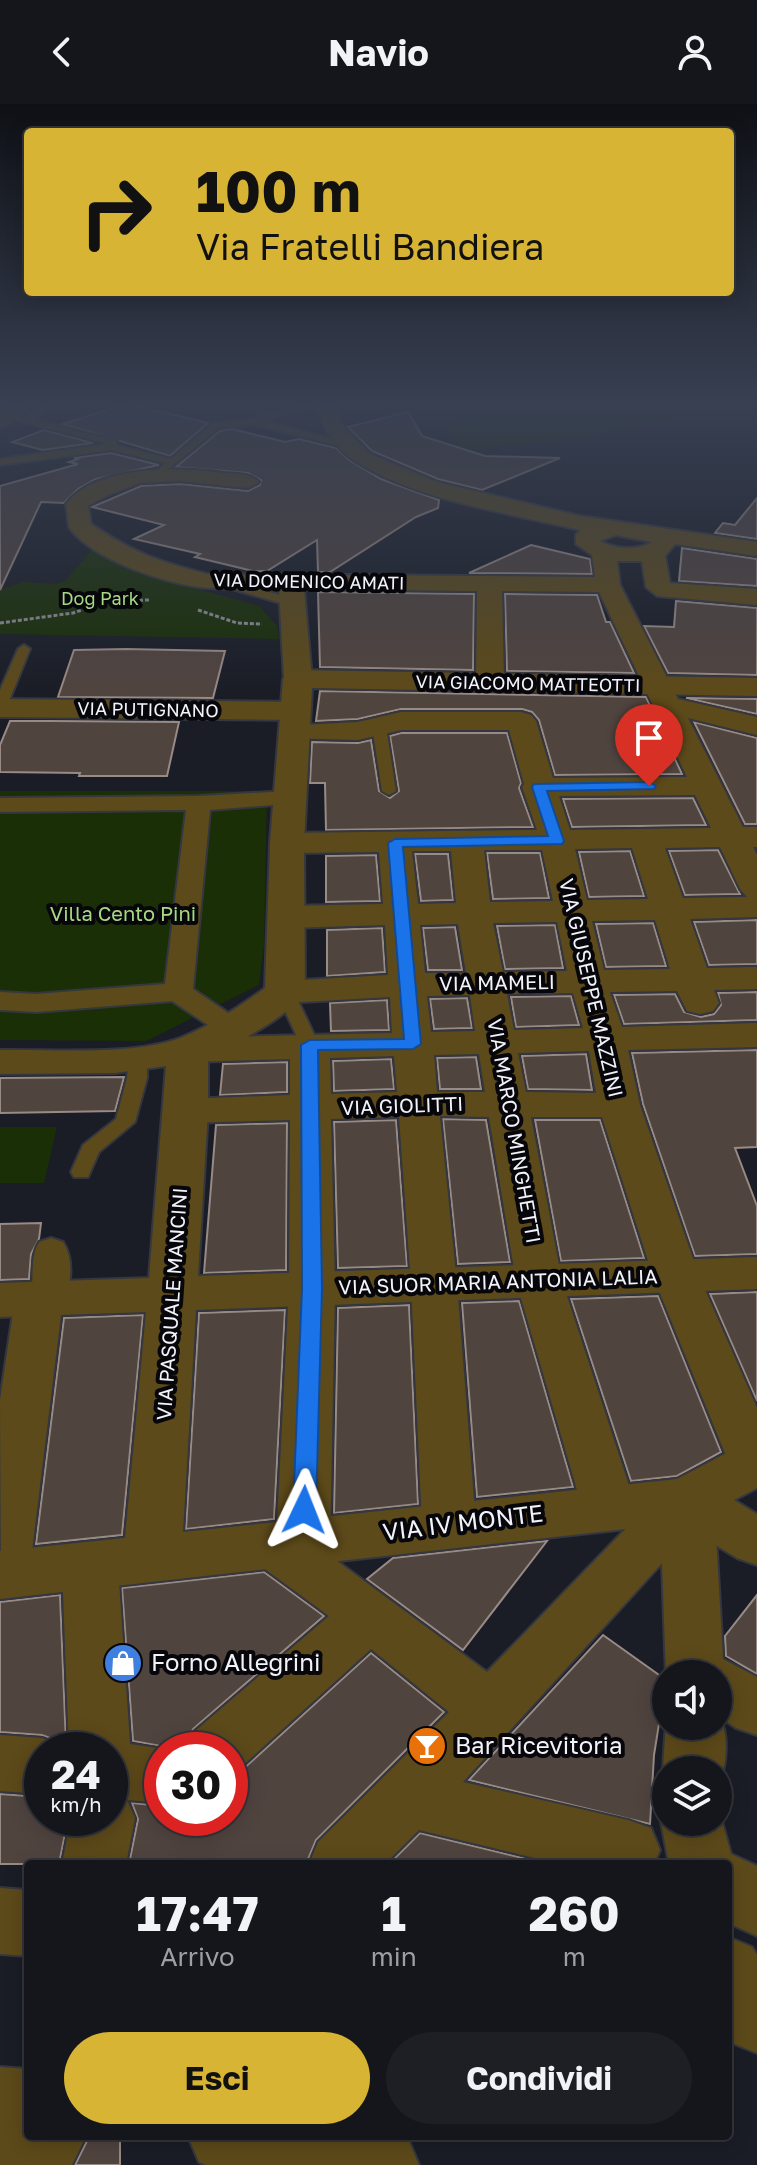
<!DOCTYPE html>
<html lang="it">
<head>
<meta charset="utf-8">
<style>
	:root { --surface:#14161c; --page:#1d1f25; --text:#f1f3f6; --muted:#9d9fa3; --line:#33353b; --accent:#d8b434 }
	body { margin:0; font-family:"Golos Text",sans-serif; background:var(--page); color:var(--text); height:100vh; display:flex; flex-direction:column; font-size:30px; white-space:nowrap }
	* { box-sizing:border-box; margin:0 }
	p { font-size:26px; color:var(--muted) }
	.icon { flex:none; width:44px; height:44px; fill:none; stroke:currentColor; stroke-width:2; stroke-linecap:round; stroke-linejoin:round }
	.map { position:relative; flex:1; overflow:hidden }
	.drawer { position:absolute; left:24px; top:1756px; width:708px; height:280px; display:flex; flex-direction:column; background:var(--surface); border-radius:8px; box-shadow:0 4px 20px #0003,0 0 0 2px var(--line) }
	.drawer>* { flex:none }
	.guide { position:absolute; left:24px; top:24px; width:710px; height:168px; border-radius:8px; box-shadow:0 4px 20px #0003,0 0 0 2px var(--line); background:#d8b434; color:#111; overflow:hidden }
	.tools { position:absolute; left:652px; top:1556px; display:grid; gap:16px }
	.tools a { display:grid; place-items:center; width:80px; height:80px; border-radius:50%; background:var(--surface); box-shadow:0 4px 20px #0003,0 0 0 2px var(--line); font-size:40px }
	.speed { position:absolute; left:24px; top:1628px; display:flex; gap:16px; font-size:40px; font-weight:700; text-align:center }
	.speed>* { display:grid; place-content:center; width:104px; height:104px; border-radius:50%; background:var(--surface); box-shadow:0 4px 20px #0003,0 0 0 2px var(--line); line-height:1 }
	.speed small { font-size:20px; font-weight:400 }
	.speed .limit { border:12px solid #d22; background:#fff; color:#111 }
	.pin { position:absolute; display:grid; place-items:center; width:68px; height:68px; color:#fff; margin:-82px -34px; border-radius:50% 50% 50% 0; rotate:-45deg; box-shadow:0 0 8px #0007 }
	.pin .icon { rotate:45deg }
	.me { position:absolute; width:88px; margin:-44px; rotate:2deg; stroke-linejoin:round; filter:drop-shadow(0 0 6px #0008) }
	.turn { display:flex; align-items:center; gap:28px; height:168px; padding:0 40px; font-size:36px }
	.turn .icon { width:104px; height:104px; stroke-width:2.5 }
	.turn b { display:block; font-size:56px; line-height:68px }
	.eta { display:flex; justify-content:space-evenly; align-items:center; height:136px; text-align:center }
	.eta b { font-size:48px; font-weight:700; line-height:56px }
	.primary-button { display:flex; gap:16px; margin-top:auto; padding:16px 40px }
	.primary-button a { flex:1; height:92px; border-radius:48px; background:var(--accent); color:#111; font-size:32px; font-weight:700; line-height:92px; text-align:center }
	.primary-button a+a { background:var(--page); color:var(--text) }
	header { display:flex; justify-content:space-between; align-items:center; height:104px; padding:0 40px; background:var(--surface); font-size:36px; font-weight:700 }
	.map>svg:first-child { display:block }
	.green { fill:#1a2f06 }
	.building { fill:#50443f; stroke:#988a85; stroke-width:2 }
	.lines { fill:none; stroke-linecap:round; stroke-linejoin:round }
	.service-casing { stroke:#34373f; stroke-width:4 }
	.pedestrian-casing { stroke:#34373f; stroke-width:4 }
	.minor-casing { stroke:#34373f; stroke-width:4 }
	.tertiary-casing { stroke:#34373f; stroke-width:4 }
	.path { stroke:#8c8f96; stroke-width:3; stroke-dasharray:4 2; stroke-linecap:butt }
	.service { fill:#5d4a1a; fill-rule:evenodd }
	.pedestrian { fill:#5d4a1a; fill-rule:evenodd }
	.minor { fill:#5d4a1a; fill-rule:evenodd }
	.tertiary { fill:#5d4a1a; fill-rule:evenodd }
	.route { fill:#1a73e8; stroke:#114b97; stroke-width:2 }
	.labels { text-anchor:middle; stroke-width:8; stroke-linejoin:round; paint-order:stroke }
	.far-street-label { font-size:18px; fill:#f1f3f9; stroke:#07070b }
	.far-park-label { font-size:18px; fill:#a7d982; stroke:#07070b }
	.park-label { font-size:20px; fill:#a7d982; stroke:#07070b }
	.street-label { font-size:20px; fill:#f1f3f9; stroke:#07070b }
	.near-street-label { font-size:24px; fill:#f1f3f9; stroke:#07070b }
	.near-poi-label { font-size:24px; fill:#f1f3f9; stroke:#07070b; text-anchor:start }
</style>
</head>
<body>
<header><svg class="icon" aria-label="back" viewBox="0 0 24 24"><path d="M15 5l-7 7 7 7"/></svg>Navio<svg class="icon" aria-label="person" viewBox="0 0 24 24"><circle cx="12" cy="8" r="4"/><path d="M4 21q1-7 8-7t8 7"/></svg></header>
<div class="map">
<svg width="757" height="2061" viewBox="0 0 757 2061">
	<rect width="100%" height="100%" fill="#1a1d26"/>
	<g class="green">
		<polygon points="511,301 705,301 713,306 580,334 464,346 446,321"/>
		<polygon points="93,445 127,465 259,502 277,522 279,535 0,530 0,486 23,478 56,480 65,477"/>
		<polygon points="0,687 267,687 264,841 259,881 146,937 0,936"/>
		<polygon points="0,1023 57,1023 44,1079 0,1079"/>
	</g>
	<g class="building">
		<polygon points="123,301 134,301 208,319 170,352 63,320"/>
		<polygon points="408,308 422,332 485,352 560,354 482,386 438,375 372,347 348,323"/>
		<polygon points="232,325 285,338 299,335 336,344 349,356 381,375 439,396 438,404 416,413 330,468 318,468 317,436 267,467 253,467 195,453 200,450 134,435 164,421 92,403 141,382 180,380 248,387 260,381 261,376 248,369 176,363 220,327"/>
		<polygon points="44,326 93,339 43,346 12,338"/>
		<polygon points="111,349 159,361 96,375 78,385 64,399 41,398 0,486 0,382 78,360 69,358 78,355 74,354"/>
		<polygon points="757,394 757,435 715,429 723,419 735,421"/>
		<polygon points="531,441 590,455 592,470 469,469"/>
		<polygon points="682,444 757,455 757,482 679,477"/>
		<polygon points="318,488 474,490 473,566 320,563"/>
		<polygon points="505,490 597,491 606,518 610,518 634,569 507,567"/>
		<polygon points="676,497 757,504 757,571 668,569 644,522 674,523"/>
		<polygon points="74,546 126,545 225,547 213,594 58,593"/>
		<polygon points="320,587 646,593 682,670 555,671 539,616 532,608 522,605 401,605 358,615 316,617"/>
		<polygon points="686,594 757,595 757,610"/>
		<polygon points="10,617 51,617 179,618 167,672 79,672 80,669 0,668 0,641"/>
		<polygon points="694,618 757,634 757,720 745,720"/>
		<polygon points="401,629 507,629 521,679 519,684 533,723 326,726 325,679 310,679 312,638 358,639 371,636 379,687 390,694 399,687 390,632"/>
		<polygon points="693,694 706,721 572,723 563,695"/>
		<polygon points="718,746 740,790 685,791 669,747"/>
		<polygon points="630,747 644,792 589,793 579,748"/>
		<polygon points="487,749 540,749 549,794 493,795"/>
		<polygon points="415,750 448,750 453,796 421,797"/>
		<polygon points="376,751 380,797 326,798 326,752"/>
		<polygon points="757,816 757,860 709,861 694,818"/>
		<polygon points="653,819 666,862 606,863 596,820"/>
		<polygon points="555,821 563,864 505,865 497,822"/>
		<polygon points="455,823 462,866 428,866 423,824"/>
		<polygon points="382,824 385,868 327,872 327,826"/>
		<polygon points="757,888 757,916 624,920 614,891 675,890 684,908 701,913 714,910 721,901 718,889"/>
		<polygon points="571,892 579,921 516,923 511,893"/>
		<polygon points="467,894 472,924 434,925 430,895"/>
		<polygon points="387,896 389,926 331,927 330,899"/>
		<polygon points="757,946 757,1043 735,1044 757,1102 757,1150 695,1152 643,1000 632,949"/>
		<polygon points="586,950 592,986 528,985 522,952"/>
		<polygon points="476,953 481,985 440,985 437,954"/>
		<polygon points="391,955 394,985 334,987 333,957"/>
		<polygon points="287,958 287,988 220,991 223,960"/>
		<polygon points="124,973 115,1007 0,1009 0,974"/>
		<polygon points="443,1015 486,1016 510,1158 458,1160"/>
		<polygon points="396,1016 407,1162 338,1164 334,1018"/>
		<polygon points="535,1016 600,1016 644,1154 561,1157"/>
		<polygon points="287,1019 286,1166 204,1169 216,1021"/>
		<polygon points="41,1119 39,1135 31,1150 29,1175 0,1176 0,1120"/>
		<polygon points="757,1188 757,1297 710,1190"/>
		<polygon points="658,1192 721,1348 677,1372 631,1377 571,1195"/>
		<polygon points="519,1197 573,1383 477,1393 462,1199"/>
		<polygon points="409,1201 418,1400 334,1409 338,1204"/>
		<polygon points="285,1206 274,1415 186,1425 199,1209"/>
		<polygon points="143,1211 122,1431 36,1440 64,1214"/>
		<polygon points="547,1437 463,1546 367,1475 393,1454"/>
		<polygon points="264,1468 324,1512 193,1625 183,1646 133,1637 122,1484"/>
		<polygon points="60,1491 66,1640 42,1631 0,1628 0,1498"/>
		<polygon points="757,1491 757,1570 726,1552 725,1532"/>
		<polygon points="603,1531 666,1576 654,1651 650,1720 469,1676"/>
		<polygon points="371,1549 444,1608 316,1736 306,1760 129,1760 138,1715 132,1699 162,1702 162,1714 230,1714 230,1672 241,1667"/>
		<polygon points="0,1690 42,1693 42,1714 68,1714 59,1760 0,1760"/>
		<polygon points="420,1729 547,1760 389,1760"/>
		<polygon points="89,2033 120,2036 120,2061 75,2061"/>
	</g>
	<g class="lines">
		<g class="service-casing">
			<g id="service">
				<polygon points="39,301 49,301 35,316 117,337 116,341 171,355 213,319 246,316 301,301 316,301 263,317 357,342 352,345 252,320 219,324 162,370 157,367 165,359 111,346 0,361 0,355 108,340 1,312 6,309 26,314"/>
				<polygon points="226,476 295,495 297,498 291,502 222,482 222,478"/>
				<polygon points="24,541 30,545 7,602 0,606 0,586 18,545"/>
				<polygon points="379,618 386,622 396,687 389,691 382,687 372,622"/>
				<polygon points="285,883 294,888 319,941 317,945 303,945 301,941 276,888"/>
				<polygon points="138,947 147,953 147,974 135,1018 99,1048 88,1073 74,1073 71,1068 83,1041 116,1015 127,974 129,953"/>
			</g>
		</g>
		<g class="pedestrian-casing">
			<g id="pedestrian">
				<polygon points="290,687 298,689 302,694 298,699 210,706 193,885 240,917 245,923 240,929 230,932 220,929 172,897 36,908 0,906 0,888 36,890 165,880 186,706 0,708 0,694 199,692"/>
				<path d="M51,1134L63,1138C75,1156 71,1186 61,1204L48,1207L35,1204L30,1195C35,1177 29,1153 39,1138Z"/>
			</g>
		</g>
		<g class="minor-casing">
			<g id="minor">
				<path d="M316,301H335L340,319L370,350L437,378L580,412L757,438V452L675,440L665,452L670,479L757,485V501L657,492L646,483L642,457H617L620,481L678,595L757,613V631L688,614L743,723H757V743H753L757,751V813L690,815L707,864L757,863V885L714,886L719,899L713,907L700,910L687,907L677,887L610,888L622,923L757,919V943L628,946L640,1001L699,1172L757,1304V1378L737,1373L729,1359L653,1172L602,1013H531L562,1177L636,1403L628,1418L609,1424L590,1418L582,1403L516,1177L489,1013L440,1012L457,1180L476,1421L468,1436L449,1443L430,1436L422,1421L411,1180L399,1013L331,1015L335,1184L330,1438L325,1448L487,1568L668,1381L687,1375L706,1381L714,1396L723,1555L757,1573V1631L736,1624L720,1613C729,1633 727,1662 718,1681V1666H666V1672L663,1666L666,1617V1622H718V1570H666V1573L662,1459L463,1678L628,1716L651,1724L660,1746L654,1760H560L419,1726L385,1760H309L318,1738L449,1608L371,1545L239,1665L230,1669V1646H186L195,1627L329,1512L254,1457L246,1441L254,1425L277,1420L289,1184L290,1016L186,1019L171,1016L165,1007L171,998L186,995L290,991V955L187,958L173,954L167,946L173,938L187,934L392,929L390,893L285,899L272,896L266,888L272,880L285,877L388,871L385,821L287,824L275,820L269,813L275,806L287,802L383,800L379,748L287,749L275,746L271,739L275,732L287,729L537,726L522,683L524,680L509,626H401L358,636L285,634L280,628L285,622L358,618L401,608H521L531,611L536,617L553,674L687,673L599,488L502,487L504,579L500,585L490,587L480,585L476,579L477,487L304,485L312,575L308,581L298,583L288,581L284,575L279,485C256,485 233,486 210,484C170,482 92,456 69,423L66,400C96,360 181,363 224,369C236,370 251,369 259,378L248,384L180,377L140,379L106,392L88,402L91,420C134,449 157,457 207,470L595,473L592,451L576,440V431L580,426C510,409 420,397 358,359C337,347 322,323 316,301ZM616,431L652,438C637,447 615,445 600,437ZM695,691L711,724L570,726L559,692ZM720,743L740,785L747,793L683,794L665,744ZM632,744L648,795L587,796L575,745ZM484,746H542L553,797L490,798ZM412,747H451L456,799L418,800ZM655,816L670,865L604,866L592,817ZM557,818L567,867L503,868L493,819ZM458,820L466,869H425L420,821ZM573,889L583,924L514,926L507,890ZM470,891L475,927L431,928L427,892ZM589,947L596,989L526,988L518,949ZM479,950L485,988H437L434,951ZM394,952L397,988L331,990L330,954Z"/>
				<polygon points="0,595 296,598 306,601 310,607 306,613 296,616 0,613"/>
				<polygon points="39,1179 56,1183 63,1195 29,1471 21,1487 1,1494 0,1296 15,1195 22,1183"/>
				<polygon points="90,1440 110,1447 118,1463 130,1640 171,1646 162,1646 162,1699 127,1696 135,1714 126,1760 62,1760 71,1714 110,1714 110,1646 69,1646 62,1463 70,1447"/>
				<polygon points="0,1631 42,1634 64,1642 66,1646 42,1646 42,1690 0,1687"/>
				<polygon points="718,1703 731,1750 757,1762 757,1832 728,1819 728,1760 669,1760 661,1718 666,1707 666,1718 718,1718"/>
				<polygon points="0,1784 28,1786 28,1852 0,1850"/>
				<polygon points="728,1833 752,1843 757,1851 757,1949 732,1939 728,1931"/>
				<polygon points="0,1963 28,1965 28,2032 86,2032 72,2061 0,2061"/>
				<polygon points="188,2032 402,2032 408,2035 419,2061 206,2061 199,2058"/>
			</g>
		</g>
		<g class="tertiary-casing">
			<g id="tertiary">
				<polygon points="6,301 28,301 7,321 0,323 0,306"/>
				<path d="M298,566L757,574V592L312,584L304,739L305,888C287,914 237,939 208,952V1007L198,1172L757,1153V1185L196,1206L183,1428L677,1375L738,1343L757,1337V1384L734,1396L757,1410V1461L737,1454L679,1419L0,1495V1447L125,1434L146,1208L0,1213V1179L149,1174L166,962L115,969L0,970V946C52,945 132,952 180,934C210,922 239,903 265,884L270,739L283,575L288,569Z"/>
			</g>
		</g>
		<g class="path">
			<polyline points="115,497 149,496"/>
			<polyline points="198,506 237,519 262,520"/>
			<polyline points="0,519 73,509 135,488"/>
		</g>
		<use href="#service" class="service"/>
		<use href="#pedestrian" class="pedestrian"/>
		<use href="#minor" class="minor"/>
		<use href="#tertiary" class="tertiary"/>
	</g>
	<linearGradient id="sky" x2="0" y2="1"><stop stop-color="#0e1015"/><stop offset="0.51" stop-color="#384052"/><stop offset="1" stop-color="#384052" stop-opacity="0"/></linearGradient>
	<rect width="757" height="589" fill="url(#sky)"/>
	<polygon class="route" points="649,678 656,682 654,685 547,687 564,737 562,740 403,743 421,940 413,945 318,946 322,1184 316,1406 313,1412 304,1415 296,1412 293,1406 302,1184 301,941 310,936 404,935 388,739 395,735 548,732 532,683 534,680"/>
	<defs>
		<g id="shop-disc" transform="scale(2)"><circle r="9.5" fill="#3f7fe0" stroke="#07070b"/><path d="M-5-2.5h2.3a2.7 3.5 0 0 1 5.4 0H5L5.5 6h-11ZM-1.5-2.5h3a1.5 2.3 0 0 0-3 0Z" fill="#fff"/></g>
		<g id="bar-disc" transform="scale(2)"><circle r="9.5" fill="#e8710a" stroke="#07070b"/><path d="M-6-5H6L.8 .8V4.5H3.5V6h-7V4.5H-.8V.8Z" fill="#fff"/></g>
	</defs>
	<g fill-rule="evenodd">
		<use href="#shop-disc" x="123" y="1559"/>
		<use href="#bar-disc" x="427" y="1642"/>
	</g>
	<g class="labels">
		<g class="far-street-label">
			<text transform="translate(309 478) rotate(1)" y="6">VIA DOMENICO AMATI</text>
			<text transform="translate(528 580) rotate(1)" y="6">VIA GIACOMO MATTEOTTI</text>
			<text transform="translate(148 606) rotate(1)" y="6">VIA PUTIGNANO</text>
		</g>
		<g class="far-park-label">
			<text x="100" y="501">Dog Park</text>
		</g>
		<g class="park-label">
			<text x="123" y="817">Villa Cento Pini</text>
		</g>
		<g class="street-label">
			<text transform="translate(497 879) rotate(-1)" y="7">VIA MAMELI</text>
			<text transform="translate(591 884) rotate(77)" y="7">VIA GIUSEPPE MAZZINI</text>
			<text transform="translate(402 1002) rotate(-2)" y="7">VIA GIOLITTI</text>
			<text transform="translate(514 1027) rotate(80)" y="7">VIA MARCO MINGHETTI</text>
			<text transform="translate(498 1178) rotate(-2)" y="7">VIA SUOR MARIA ANTONIA LALIA</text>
			<text transform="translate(172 1200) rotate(-86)" y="7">VIA PASQUALE MANCINI</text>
		</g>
		<g class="near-street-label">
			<text transform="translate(463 1419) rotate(-7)" y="8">VIA IV MONTE</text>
		</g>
		<g class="near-poi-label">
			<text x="151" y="1567">Forno Allegrini</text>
			<text x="455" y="1650">Bar Ricevitoria</text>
		</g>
	</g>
</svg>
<div class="tools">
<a><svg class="icon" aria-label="sound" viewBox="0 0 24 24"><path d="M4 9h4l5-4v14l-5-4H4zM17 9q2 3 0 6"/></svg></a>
<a><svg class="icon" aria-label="layers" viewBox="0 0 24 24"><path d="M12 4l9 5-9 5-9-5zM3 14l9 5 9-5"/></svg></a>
</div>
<div class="speed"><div>24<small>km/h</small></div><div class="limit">30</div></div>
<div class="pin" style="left:649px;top:682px;background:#d93025"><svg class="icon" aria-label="arrive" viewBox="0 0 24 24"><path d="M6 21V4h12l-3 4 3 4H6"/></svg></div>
<svg class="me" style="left:304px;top:1406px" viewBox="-20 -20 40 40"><path d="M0-17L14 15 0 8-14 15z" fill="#1a73e8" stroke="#fff" stroke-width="4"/></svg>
<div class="guide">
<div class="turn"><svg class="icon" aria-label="right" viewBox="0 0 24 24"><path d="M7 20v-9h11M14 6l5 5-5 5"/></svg><div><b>100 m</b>Via Fratelli Bandiera</div></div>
</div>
<section class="drawer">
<div class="eta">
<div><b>17:47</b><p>Arrivo</p></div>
<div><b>1</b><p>min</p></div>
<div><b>260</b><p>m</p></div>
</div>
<div class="primary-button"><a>Esci</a><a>Condividi</a></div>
</section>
</div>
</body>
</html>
